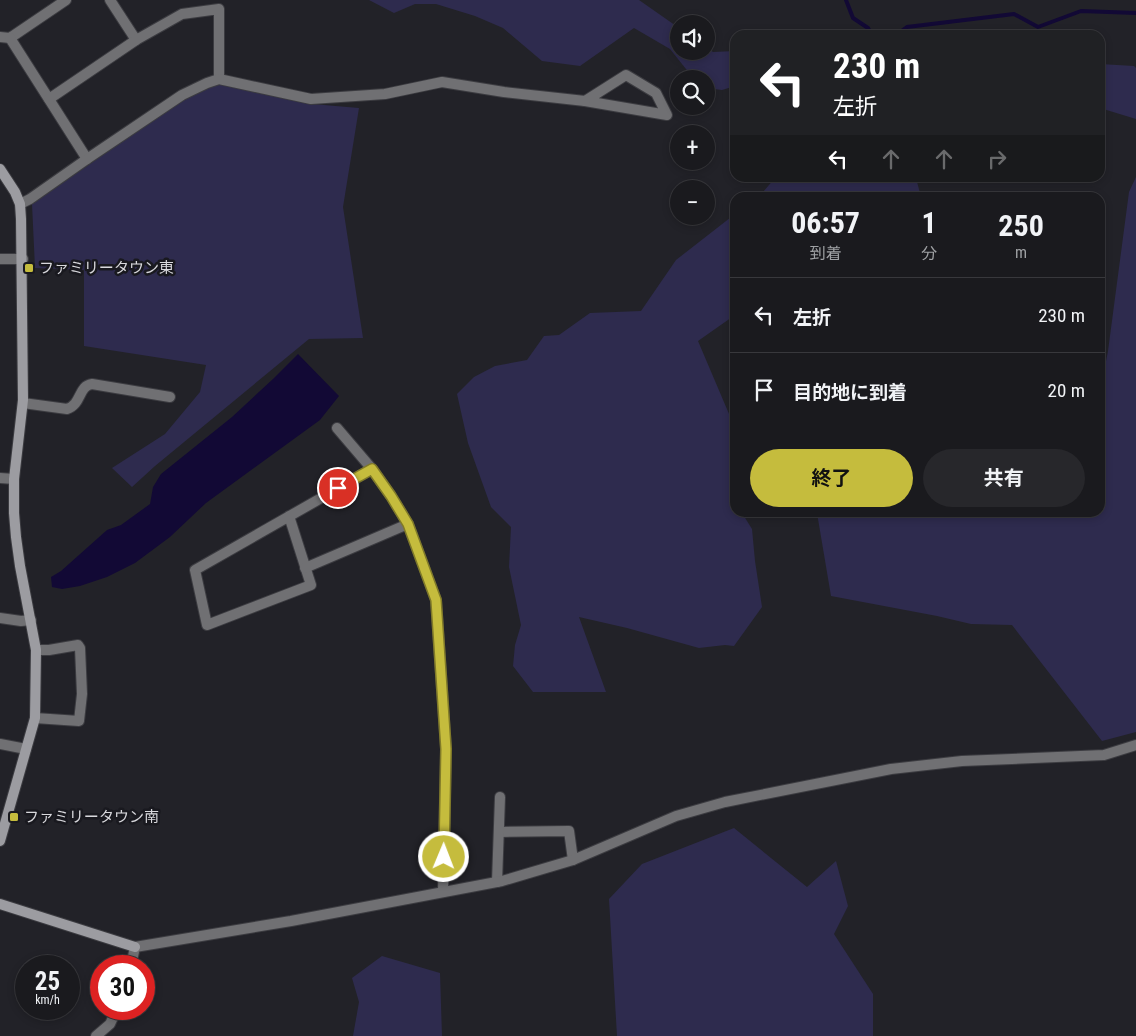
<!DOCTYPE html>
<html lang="ja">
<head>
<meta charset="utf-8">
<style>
	:root { --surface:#1a1a1e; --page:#27272b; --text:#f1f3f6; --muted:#9fa1a4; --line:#38383c; --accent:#c5bc3d }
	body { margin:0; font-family:"Roboto Condensed","Noto Sans JP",sans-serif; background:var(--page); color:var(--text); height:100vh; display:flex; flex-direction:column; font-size:19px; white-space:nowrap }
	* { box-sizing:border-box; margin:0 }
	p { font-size:16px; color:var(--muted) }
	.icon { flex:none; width:28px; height:28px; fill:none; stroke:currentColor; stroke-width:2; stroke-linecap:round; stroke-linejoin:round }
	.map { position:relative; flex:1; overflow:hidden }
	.side { position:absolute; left:730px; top:192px; width:375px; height:325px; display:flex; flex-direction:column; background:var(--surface); border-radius:15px; box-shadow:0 2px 8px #0003,0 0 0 1px var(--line) }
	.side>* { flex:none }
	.guide { position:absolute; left:730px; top:30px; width:375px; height:152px; border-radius:15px; box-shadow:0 2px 8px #0003,0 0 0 1px var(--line); background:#202124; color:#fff; overflow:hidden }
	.buttons { position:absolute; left:670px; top:15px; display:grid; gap:10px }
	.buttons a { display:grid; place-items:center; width:45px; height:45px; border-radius:50%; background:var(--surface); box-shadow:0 2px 8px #0003,0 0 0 1px var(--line); font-size:25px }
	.speed { position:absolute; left:15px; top:955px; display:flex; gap:10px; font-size:25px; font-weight:700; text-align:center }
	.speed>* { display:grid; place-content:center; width:65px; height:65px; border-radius:50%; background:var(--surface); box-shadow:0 2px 8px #0003,0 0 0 1px var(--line); line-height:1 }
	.speed small { font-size:12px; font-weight:400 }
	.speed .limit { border:8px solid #d22; background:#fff; color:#111 }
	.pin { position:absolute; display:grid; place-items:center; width:42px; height:42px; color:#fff; margin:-21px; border:2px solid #fff; border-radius:50%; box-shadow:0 1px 5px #0007 }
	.me { position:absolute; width:55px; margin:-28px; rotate:1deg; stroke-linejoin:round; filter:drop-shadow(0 0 4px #0008) }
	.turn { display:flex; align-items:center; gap:18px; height:105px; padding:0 20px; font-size:22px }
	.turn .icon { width:65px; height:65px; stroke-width:2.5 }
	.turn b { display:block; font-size:35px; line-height:42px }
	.lanes { display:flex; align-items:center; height:48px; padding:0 20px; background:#0003; justify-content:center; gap:25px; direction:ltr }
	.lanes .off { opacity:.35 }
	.eta { display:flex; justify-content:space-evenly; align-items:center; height:85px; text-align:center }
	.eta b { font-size:30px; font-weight:700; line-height:35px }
	.button { display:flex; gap:10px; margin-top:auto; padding:10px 20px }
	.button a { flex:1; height:58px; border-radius:30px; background:var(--accent); color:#111; font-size:20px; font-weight:700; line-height:58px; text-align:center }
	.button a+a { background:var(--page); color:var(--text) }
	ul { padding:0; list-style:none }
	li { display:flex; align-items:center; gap:15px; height:75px; padding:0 20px; border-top:1px solid var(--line) }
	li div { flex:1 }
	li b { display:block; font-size:19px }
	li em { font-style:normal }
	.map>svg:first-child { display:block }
	.green { fill:#2e2b4e }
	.water { fill:#120935 }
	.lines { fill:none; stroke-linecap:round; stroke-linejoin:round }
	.stream { stroke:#120935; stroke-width:4 }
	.street-casing { stroke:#3c3c41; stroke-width:12 }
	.secondary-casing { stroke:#3c3c41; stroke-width:12 }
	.street { stroke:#707073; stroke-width:10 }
	.secondary { stroke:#9c9ca1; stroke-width:10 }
	.route-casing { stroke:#807a28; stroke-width:12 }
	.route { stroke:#c5bc3d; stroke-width:9 }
	.poi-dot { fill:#c5bc3d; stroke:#19191f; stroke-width:2 }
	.labels { text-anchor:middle; stroke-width:5; stroke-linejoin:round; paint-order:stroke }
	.poi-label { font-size:15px; fill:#d9d9dd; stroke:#19191f; text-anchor:start }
</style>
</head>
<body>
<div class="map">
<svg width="1136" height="1036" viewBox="0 0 1136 1036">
	<rect width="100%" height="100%" fill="#222228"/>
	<g class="green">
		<polygon points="369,0 639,0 679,28 679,51 706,51 706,47 713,52 735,51 735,86 722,90 706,88 706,79 694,79 670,49 634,28 580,66 542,61 503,28 475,16 436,4 415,4 394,13"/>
		<polygon points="1100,64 1134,66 1136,68 1136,119 1100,108"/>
		<polygon points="221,82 312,104 359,108 343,207 363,338 309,339 155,466 132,487 112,468 165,434 200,392 206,365 84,346 84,270 35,268 32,204 184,99 213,84"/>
		<polygon points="1136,177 1136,732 1102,741 1012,625 971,624 937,616 831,596 817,513 1100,512 1100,387 1101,387 1108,351 1129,192"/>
		<polygon points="775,178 916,178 921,197 756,197 763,192"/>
		<polygon points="735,214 735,315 698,341 735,428 735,512 742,513 752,529 755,561 762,607 734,646 725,645 699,648 627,628 579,617 606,692 533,692 513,666 515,645 521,625 509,567 511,527 491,507 468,443 457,394 474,377 495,366 527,360 544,336 559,335 590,313 641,311 676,260"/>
		<polygon points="734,828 807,887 836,861 848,906 834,934 873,994 873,1036 617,1036 609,899 642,864"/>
		<polygon points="382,956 440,973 442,1036 353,1036 359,1002 352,978"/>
	</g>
	<polygon class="water" points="298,354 339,396 320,420 206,503 170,537 135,563 107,577 80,586 62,589 52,587 51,577 61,571 107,530 121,525 150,504 153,487 161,474 232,417 273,379"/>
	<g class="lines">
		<g class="stream">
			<polyline points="846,0 853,18 868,28 872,35"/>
			<polyline points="890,35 899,33 907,27 1014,14 1038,27 1081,11 1136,13"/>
		</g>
		<g class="street-casing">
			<g id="street">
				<polyline points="110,0 136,40"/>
				<polyline points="0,37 10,38 66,0"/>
				<polyline points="10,38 87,159"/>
				<polygon points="626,75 656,93 667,115 585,101"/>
				<polyline points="49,99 136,40 182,14 219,9 219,79"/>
				<polyline points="20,204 30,199 87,159 182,95 207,83 219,79 311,99 385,94 442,82 504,92 585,101"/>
				<polyline points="0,259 23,259"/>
				<path d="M23,403L67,409C82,404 78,386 92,384L170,397"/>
				<polyline points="337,428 372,469 391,496 408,524 436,600 446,749 443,892"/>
				<polyline points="0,478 14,479"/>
				<polyline points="289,516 311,585 207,625 195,570 372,469"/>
				<polyline points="305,568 408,524"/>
				<polyline points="0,618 21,621 31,620"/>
				<polyline points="35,718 79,721 82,694 80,648 78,645 49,650 36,650"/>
				<polyline points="0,744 26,749"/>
				<polyline points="499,832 569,831 573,860"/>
				<polyline points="497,882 500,797"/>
				<polyline points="131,966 135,947 291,921 502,881 573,860 676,816 725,802 891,769 962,761 1104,755 1136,745"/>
				<polyline points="96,1036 110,1024 117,1009"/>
			</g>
		</g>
		<g class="secondary-casing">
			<g id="secondary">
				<polyline points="0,169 15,192 20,204 21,219 23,400 14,479 14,513 16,537 20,566 36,650 35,718 0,841"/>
				<polyline points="0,904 135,947"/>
			</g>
		</g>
		<use href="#street" class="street"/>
		<use href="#secondary" class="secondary"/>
	</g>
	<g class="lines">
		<g class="route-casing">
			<polyline id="route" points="338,488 372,469 391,496 408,524 436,600 446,749 444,857"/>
		</g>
		<use href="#route" class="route"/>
	</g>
	<g class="poi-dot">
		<rect x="24" y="263" width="10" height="10" rx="2.5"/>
		<rect x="9" y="812" width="10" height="10" rx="2.5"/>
	</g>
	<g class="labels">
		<g class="poi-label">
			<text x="39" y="273">ファミリータウン東</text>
			<text x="24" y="822">ファミリータウン南</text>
		</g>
	</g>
</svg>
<div class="buttons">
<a><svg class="icon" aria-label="sound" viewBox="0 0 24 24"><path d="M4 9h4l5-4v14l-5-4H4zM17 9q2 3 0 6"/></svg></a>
<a><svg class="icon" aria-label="search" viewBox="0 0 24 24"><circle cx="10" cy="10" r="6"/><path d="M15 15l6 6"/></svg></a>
<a>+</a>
<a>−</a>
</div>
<div class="speed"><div>25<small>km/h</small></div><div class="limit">30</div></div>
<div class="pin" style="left:338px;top:488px;background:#d93025"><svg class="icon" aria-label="arrive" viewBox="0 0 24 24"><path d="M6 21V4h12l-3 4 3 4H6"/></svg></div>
<svg class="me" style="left:444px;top:857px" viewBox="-20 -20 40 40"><circle r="17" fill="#c5bc3d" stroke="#fff" stroke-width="3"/><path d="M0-11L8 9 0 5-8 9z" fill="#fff"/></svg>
<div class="guide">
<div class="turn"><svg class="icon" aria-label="left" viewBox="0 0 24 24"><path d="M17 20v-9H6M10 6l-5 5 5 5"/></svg><div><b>230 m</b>左折</div></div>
<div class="lanes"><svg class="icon" aria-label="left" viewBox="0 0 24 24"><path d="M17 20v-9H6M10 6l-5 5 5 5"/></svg><svg class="icon off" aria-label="ahead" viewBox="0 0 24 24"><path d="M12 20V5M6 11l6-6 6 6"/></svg><svg class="icon off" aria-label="ahead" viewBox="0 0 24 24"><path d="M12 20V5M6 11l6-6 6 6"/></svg><svg class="icon off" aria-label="right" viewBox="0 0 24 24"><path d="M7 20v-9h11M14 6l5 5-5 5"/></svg></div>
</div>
<section class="side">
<div class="eta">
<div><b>06:57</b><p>到着</p></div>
<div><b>1</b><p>分</p></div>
<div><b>250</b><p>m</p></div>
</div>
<ul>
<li><svg class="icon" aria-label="left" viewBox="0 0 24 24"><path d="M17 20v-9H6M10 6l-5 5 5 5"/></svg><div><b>左折</b></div><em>230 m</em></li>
<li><svg class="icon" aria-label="arrive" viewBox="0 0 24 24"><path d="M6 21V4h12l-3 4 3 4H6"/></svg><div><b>目的地に到着</b></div><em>20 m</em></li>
</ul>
<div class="button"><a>終了</a><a>共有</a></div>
</section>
</div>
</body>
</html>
